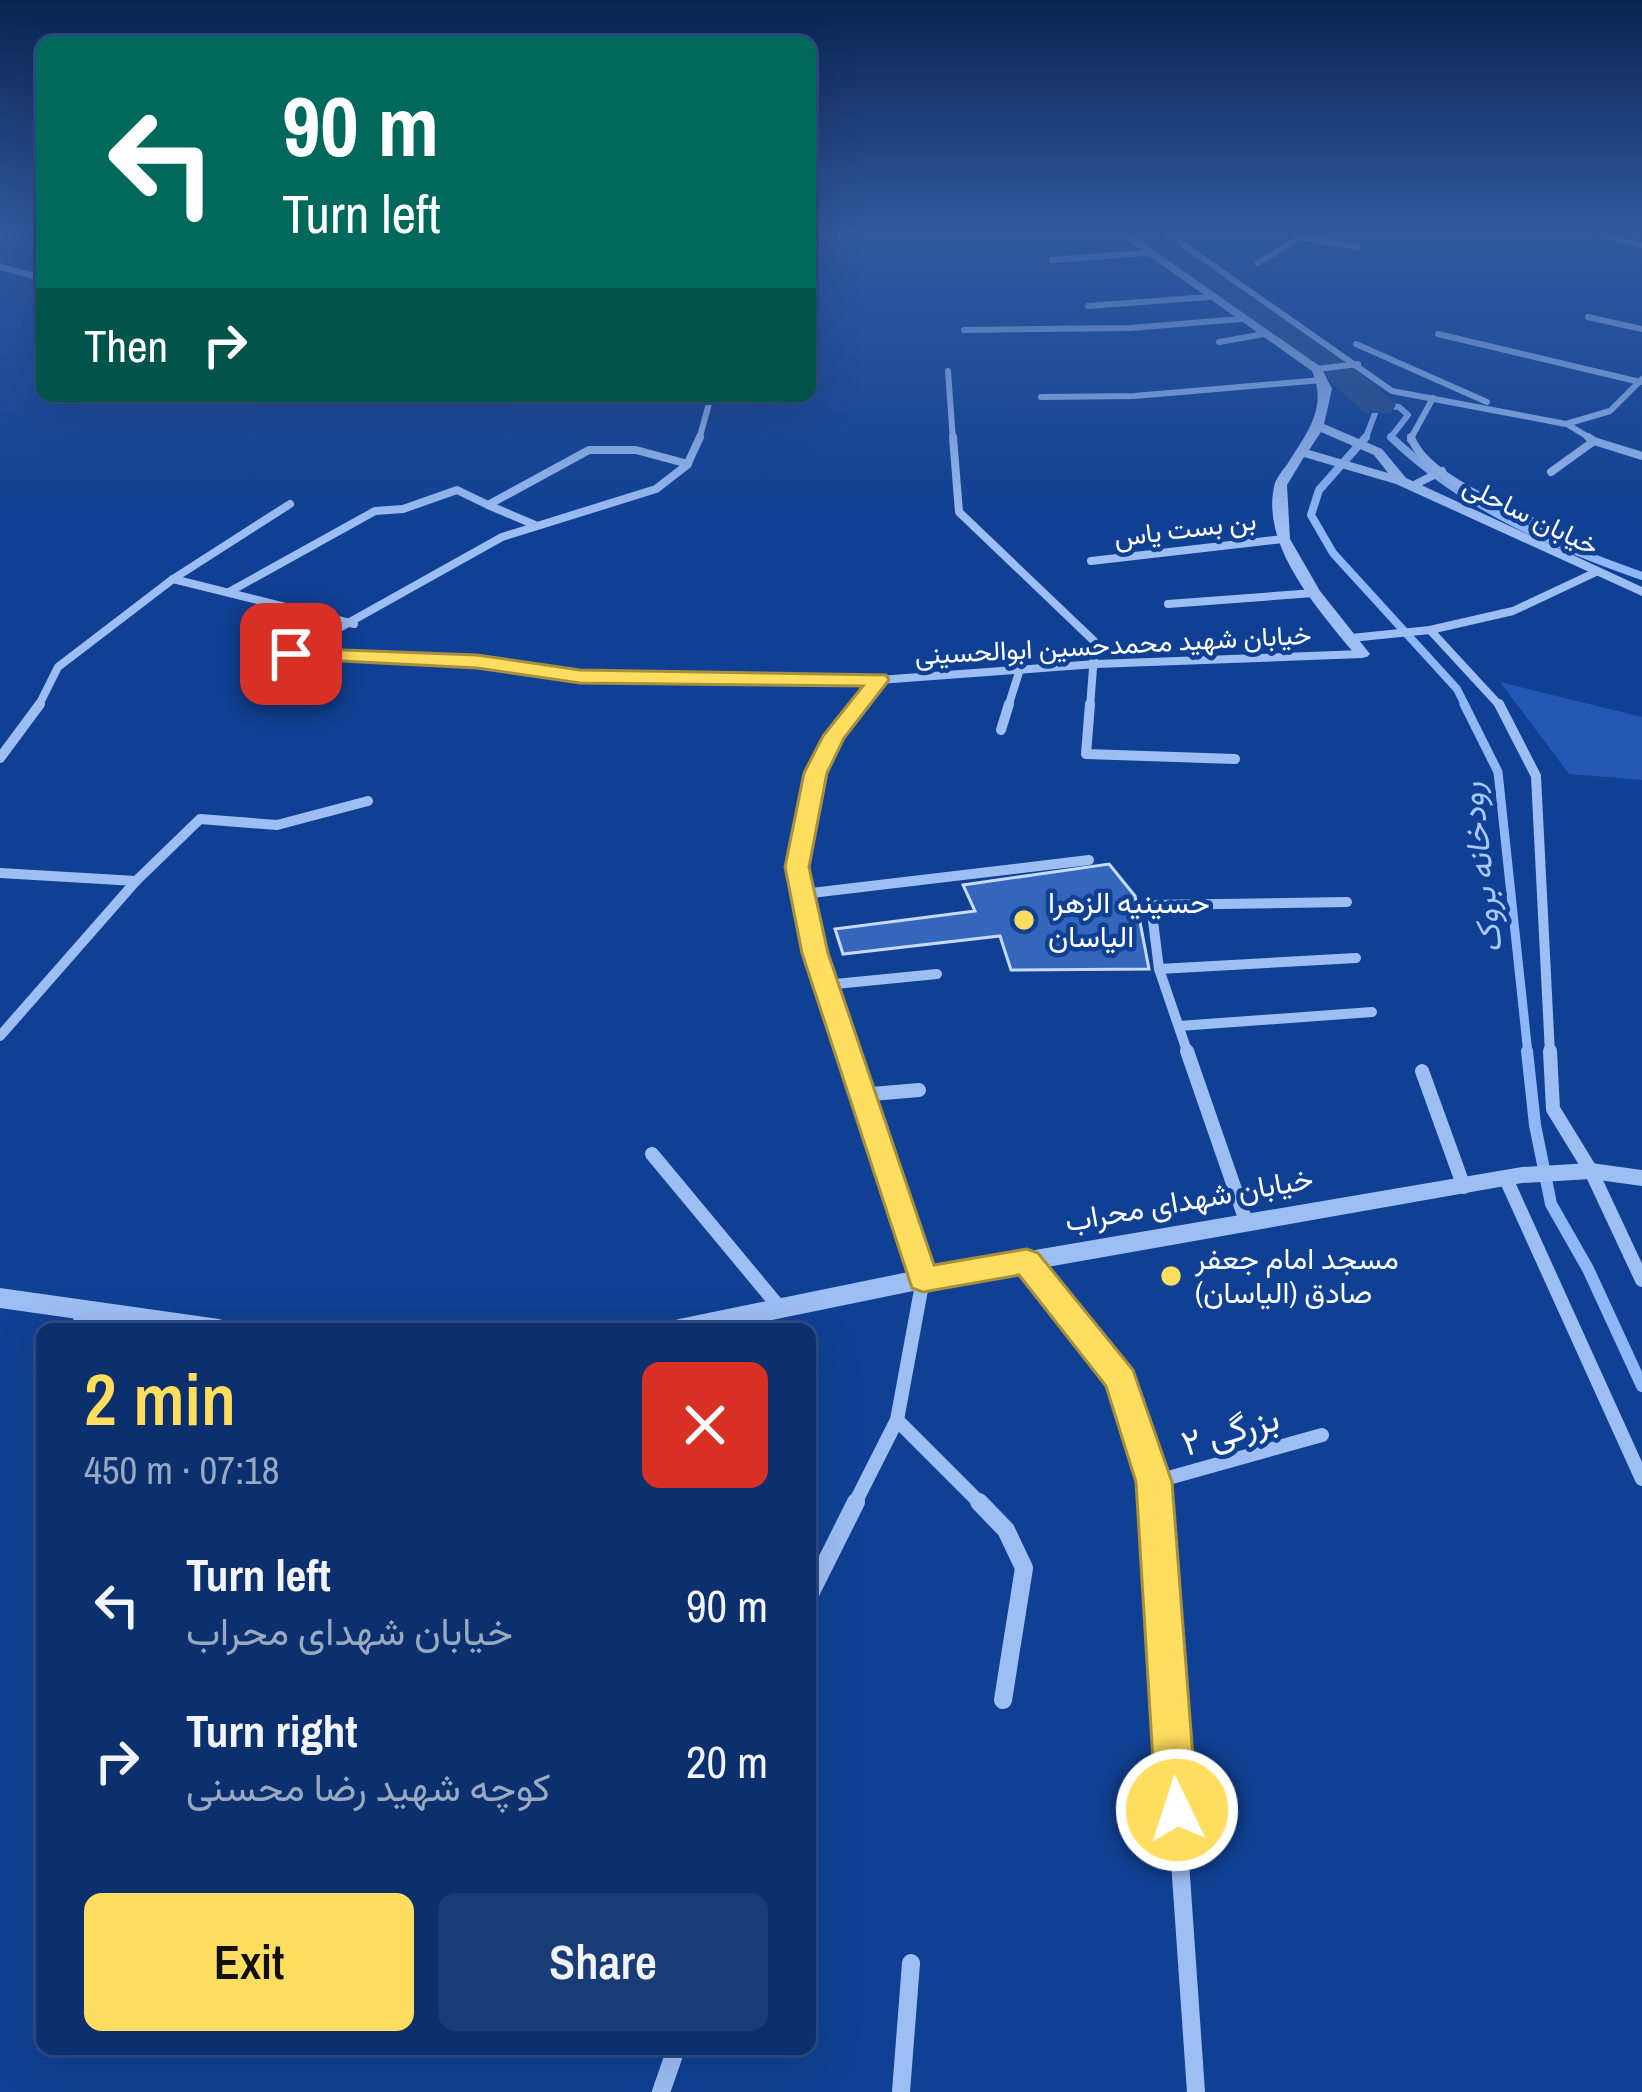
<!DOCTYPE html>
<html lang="en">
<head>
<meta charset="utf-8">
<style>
	:root { --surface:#0c306e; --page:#1a3c76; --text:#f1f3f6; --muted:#9aa9c2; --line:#2c4b81; --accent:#ffdd5f }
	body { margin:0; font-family:"Archivo Narrow",Vazirmatn,sans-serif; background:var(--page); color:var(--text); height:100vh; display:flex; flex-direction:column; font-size:45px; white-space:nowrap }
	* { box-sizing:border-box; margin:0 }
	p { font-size:39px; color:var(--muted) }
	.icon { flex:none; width:66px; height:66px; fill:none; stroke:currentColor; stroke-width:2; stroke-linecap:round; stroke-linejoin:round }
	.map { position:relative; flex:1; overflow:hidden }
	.details { position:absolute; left:36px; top:1323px; width:780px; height:732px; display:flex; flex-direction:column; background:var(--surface); border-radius:18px; box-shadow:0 12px 48px #0002,0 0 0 3px var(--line) }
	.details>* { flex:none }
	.guide { position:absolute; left:36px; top:36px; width:780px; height:366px; border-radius:18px; box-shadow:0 12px 48px #0002,0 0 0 3px var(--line); background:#00695c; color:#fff; overflow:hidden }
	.pin { position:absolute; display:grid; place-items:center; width:102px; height:102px; color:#fff; margin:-51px; border-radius:24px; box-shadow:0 6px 18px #0006 }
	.me { position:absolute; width:132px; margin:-66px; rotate:356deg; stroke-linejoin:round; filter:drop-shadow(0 0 9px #0008) }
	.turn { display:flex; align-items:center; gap:42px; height:252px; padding:0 48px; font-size:54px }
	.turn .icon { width:156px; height:156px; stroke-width:2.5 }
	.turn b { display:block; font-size:84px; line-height:102px }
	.then { display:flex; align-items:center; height:114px; padding:0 48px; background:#0003; gap:24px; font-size:45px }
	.round { display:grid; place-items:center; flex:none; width:126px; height:126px; border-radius:18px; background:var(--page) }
	.summary { display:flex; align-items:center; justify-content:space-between; height:204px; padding:0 48px }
	h1 { font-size:72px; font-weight:600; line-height:90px; color:var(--accent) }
	.action { display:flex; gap:24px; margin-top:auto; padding:24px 48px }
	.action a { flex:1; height:138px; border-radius:18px; background:var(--accent); color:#111; font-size:48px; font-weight:600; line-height:138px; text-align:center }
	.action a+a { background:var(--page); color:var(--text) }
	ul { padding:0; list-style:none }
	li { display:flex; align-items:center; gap:36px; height:156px; padding:0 48px }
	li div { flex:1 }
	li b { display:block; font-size:45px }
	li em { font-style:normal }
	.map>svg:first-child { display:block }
	.green { fill:#2258b3 }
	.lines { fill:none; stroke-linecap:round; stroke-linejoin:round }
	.stream-far3 { stroke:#8eb7f7; stroke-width:6 }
	.stream-far2 { stroke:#8eb7f7; stroke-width:8 }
	.stream-far1 { stroke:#8eb7f7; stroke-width:9 }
	.stream { stroke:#8eb7f7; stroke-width:12 }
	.river { fill:#294c8b; fill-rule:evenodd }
	.building { fill:#3466bb; stroke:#c5dafe; stroke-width:3 }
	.pedestrian-far1 { stroke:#9dbef3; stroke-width:6 }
	.pedestrian { stroke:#9dbef3; stroke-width:8 }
	.minor-far4 { stroke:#9dbef3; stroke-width:6 }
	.minor-far3 { stroke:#9dbef3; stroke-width:8 }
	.minor-far2 { stroke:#9dbef3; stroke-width:10 }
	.minor-far1 { stroke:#9dbef3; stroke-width:14 }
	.minor { stroke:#9dbef3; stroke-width:18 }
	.tertiary { fill:#9dbef3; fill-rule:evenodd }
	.secondary { fill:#ccdefd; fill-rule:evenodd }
	.route { fill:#ffdd5f; stroke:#a6903e; stroke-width:3 }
	.poi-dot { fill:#ffdd5f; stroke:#104093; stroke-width:4.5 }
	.labels { text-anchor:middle; stroke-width:9; stroke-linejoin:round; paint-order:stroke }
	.far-street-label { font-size:27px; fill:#fff; stroke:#104093 }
	.poi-label { font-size:30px; fill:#fff; stroke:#104093; text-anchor:start }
	.street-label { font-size:30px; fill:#fff; stroke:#104093 }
	.water-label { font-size:33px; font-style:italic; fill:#a9c8fa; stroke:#104093 }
	.near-street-label { font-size:36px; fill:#fff; stroke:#104093 }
</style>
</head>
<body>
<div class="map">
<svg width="1642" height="2092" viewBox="0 0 1642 2092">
	<rect width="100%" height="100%" fill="#104093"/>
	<polygon class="green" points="1500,682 1642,717 1642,780 1569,774"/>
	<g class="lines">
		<polyline class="stream-far3" points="1365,440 1378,405 1399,407 1408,415 1391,437 1395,440"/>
		<g class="stream-far2">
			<polyline points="1366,437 1319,490 1311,515 1333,553 1457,689 1466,707"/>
			<path d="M1391,437C1462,505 1550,544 1642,576"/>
		</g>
		<polyline class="stream-far1" points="1464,704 1498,772 1528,1054"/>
		<polyline class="stream" points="1527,1051 1535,1125 1551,1204 1588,1269 1642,1386"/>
		<polygon class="river" points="1128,234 1162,234 1334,349 1396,405 1391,413 1365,413 1310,363"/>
	</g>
	<polygon class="building" points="1109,864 1135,896 1149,969 1011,970 1000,936 843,954 835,929 975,911 963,885"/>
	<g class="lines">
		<polyline class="pedestrian-far1" points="1410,440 1433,398"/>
		<g class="pedestrian">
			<path d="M1411,437C1425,479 1515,512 1555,532"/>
			<polyline points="1412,486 1442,471"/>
			<polyline points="1351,638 1430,630"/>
		</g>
		<g class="minor-far4">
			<polyline points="1168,234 1392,391 1566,424 1610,411 1642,379"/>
			<polyline points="1300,237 1358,247"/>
			<polyline points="1052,260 1146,253"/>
			<polyline points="1258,263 1304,235"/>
			<polyline points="0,267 42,278"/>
			<polyline points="1088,306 1209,297"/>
			<polyline points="1588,317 1642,329"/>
			<polyline points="964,330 1130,328 1241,319"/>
			<polyline points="1438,334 1640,382"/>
			<polyline points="1219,342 1264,334"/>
			<polyline points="1356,344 1487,402"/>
			<polyline points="1317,369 1358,364"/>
			<polyline points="948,371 953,440"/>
			<polyline points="1041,397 1134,396 1322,380"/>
			<polyline points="1567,424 1593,440"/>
			<polyline points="699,440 711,396"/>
		</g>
		<g class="minor-far3">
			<polyline points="953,437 959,512 1095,642 1090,707"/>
			<polyline points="1594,441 1642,456"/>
			<polyline points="1551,472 1594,441 1588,437"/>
			<polyline points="535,525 488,505 589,450 636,450 688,464"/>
			<polyline points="1091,561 1283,539"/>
			<polyline points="173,579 354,624"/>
			<polyline points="229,592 375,511 403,509 457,490 488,505"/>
			<polyline points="1168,604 1314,593"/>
			<polyline points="298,651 502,537 656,489 687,465 700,437"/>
			<polyline points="291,654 477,662 580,676 879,680 1096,664 1362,654"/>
			<polyline points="38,707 58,667 173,579 290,504"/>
			<polyline points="857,707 879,680"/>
			<polyline points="1008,707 1020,669"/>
			<polyline points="1501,707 1430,630 1513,611 1594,573"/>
		</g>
		<g class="minor-far2">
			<polyline points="1090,704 1086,754 1235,759"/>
			<polyline points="1499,704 1536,776 1550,1054"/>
			<polyline points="1001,730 1009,704"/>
			<polyline points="0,758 40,704"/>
			<polyline points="0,873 136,881 0,1036"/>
			<polyline points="136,881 200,819 277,825 368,801"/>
			<polyline points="803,894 1089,860"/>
			<polyline points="1159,969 1356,958"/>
			<polyline points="825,985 937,974"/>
			<polyline points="1179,1026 1372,1012"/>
			<polyline points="847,1054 797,867 815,773 834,736 860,704"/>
			<polyline points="1188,1054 1159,969 1151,905 1347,902"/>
		</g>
		<g class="minor-far1">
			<polyline points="846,1051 923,1279 897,1420 854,1505"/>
			<polyline points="1187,1051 1247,1224"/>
			<polyline points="1550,1051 1553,1109 1591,1171 1642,1280"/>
			<polyline points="1422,1071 1464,1187"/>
			<polyline points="860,1095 919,1090"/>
			<polyline points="652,1154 780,1308"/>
			<polyline points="1506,1179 1642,1479"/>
			<polyline points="1027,1261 1121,1380 1154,1482 1156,1505"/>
			<polyline points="80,1310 81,1329"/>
			<polyline points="897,1420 982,1505"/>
			<polyline points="1154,1482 1322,1435"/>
		</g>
		<g class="minor">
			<polyline points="979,1502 1006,1530 1024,1568 1003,1700"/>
			<polyline points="1155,1502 1196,2092"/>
			<polyline points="810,1594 856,1502"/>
			<polyline points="661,2092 676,2049"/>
			<polyline points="901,2092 911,1963"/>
		</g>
		<g class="tertiary">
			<path d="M1118,234H1130L1321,367L1332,389L1324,424L1382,449L1406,478L1642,587V596L1396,484L1304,457L1287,485L1290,539L1320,591L1370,654L1367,657H1357C1321,612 1261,549 1274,487C1275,479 1283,470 1288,463C1307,433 1328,407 1312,371ZM1321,432L1374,455L1388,473L1309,450Z"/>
			<polygon points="1591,1163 1642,1170 1642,1186 1591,1179 1522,1183 923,1289 728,1329 667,1329 670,1322 679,1319 923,1269 1522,1167"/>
			<polygon points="0,1288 219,1319 228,1322 231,1329 148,1329 0,1308"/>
		</g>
		<polygon class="secondary" points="1592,234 1642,242 1642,248 1593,236"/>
	</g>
	<linearGradient id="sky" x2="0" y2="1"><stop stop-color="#092351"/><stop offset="0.44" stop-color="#31599e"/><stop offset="1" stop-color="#31599e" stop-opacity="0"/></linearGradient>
	<rect width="1642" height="527" fill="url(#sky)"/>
	<polygon class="route" points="291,648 477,655 580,670 886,675 889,680 844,738 827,773 809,867 828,953 934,1265 1027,1249 1038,1253 1133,1370 1172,1482 1197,1810 1191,1825 1177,1831 1162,1825 1156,1810 1136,1482 1106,1386 1019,1275 923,1292 912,1288 802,953 785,867 804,773 823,736 863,686 580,683 477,668 284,658 284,650"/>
	<g class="poi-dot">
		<circle cx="1024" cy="920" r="12"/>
		<circle cx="1171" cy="1276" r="12"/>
	</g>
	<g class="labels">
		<g class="far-street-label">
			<text transform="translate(1531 516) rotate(26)" y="9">خیابان ساحلی</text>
			<text transform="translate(1185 529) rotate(-7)" y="9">بن بست یاس</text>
			<text transform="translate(1113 645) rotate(-3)" y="9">خیابان شهید محمدحسین ابوالحسینی</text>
		</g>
		<g class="poi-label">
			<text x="1048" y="913">حسینیه الزهرا<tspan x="1048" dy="34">الیاسان</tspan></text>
			<text x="1195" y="1269">مسجد امام جعفر<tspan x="1195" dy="34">صادق (الیاسان)</tspan></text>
		</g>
		<g class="street-label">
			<text transform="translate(1189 1200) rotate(-10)" y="10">خیابان شهدای محراب</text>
		</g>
		<g class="water-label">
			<text transform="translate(1480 868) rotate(-97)" y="12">رودخانه بروک</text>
		</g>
		<g class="near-street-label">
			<text transform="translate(1230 1430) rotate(-16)" y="13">بزرگی ۲</text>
		</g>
	</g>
</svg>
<div class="pin" style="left:291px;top:654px;background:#d93025"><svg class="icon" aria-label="arrive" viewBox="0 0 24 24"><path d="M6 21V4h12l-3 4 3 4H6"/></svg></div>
<svg class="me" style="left:1177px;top:1810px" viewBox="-20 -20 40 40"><circle r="17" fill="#ffdd5f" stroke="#fff" stroke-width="3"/><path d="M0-11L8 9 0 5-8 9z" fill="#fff"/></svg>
<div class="guide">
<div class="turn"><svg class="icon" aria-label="left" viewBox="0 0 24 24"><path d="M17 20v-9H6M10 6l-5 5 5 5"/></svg><div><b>90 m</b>Turn left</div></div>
<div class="then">Then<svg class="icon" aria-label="right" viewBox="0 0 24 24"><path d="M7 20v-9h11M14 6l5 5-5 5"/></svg></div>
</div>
<section class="details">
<div class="summary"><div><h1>2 min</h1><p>450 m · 07:18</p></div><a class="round" style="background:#d93025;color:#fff"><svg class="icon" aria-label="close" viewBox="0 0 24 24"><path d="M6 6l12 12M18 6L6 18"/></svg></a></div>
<ul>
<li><svg class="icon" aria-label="left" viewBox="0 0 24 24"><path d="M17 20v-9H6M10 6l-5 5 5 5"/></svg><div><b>Turn left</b><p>خیابان شهدای محراب</p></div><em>90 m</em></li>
<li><svg class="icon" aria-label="right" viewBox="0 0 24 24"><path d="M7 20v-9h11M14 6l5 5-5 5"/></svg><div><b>Turn right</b><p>کوچه شهید رضا محسنی</p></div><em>20 m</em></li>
</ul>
<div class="action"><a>Exit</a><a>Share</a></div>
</section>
</div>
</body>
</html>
